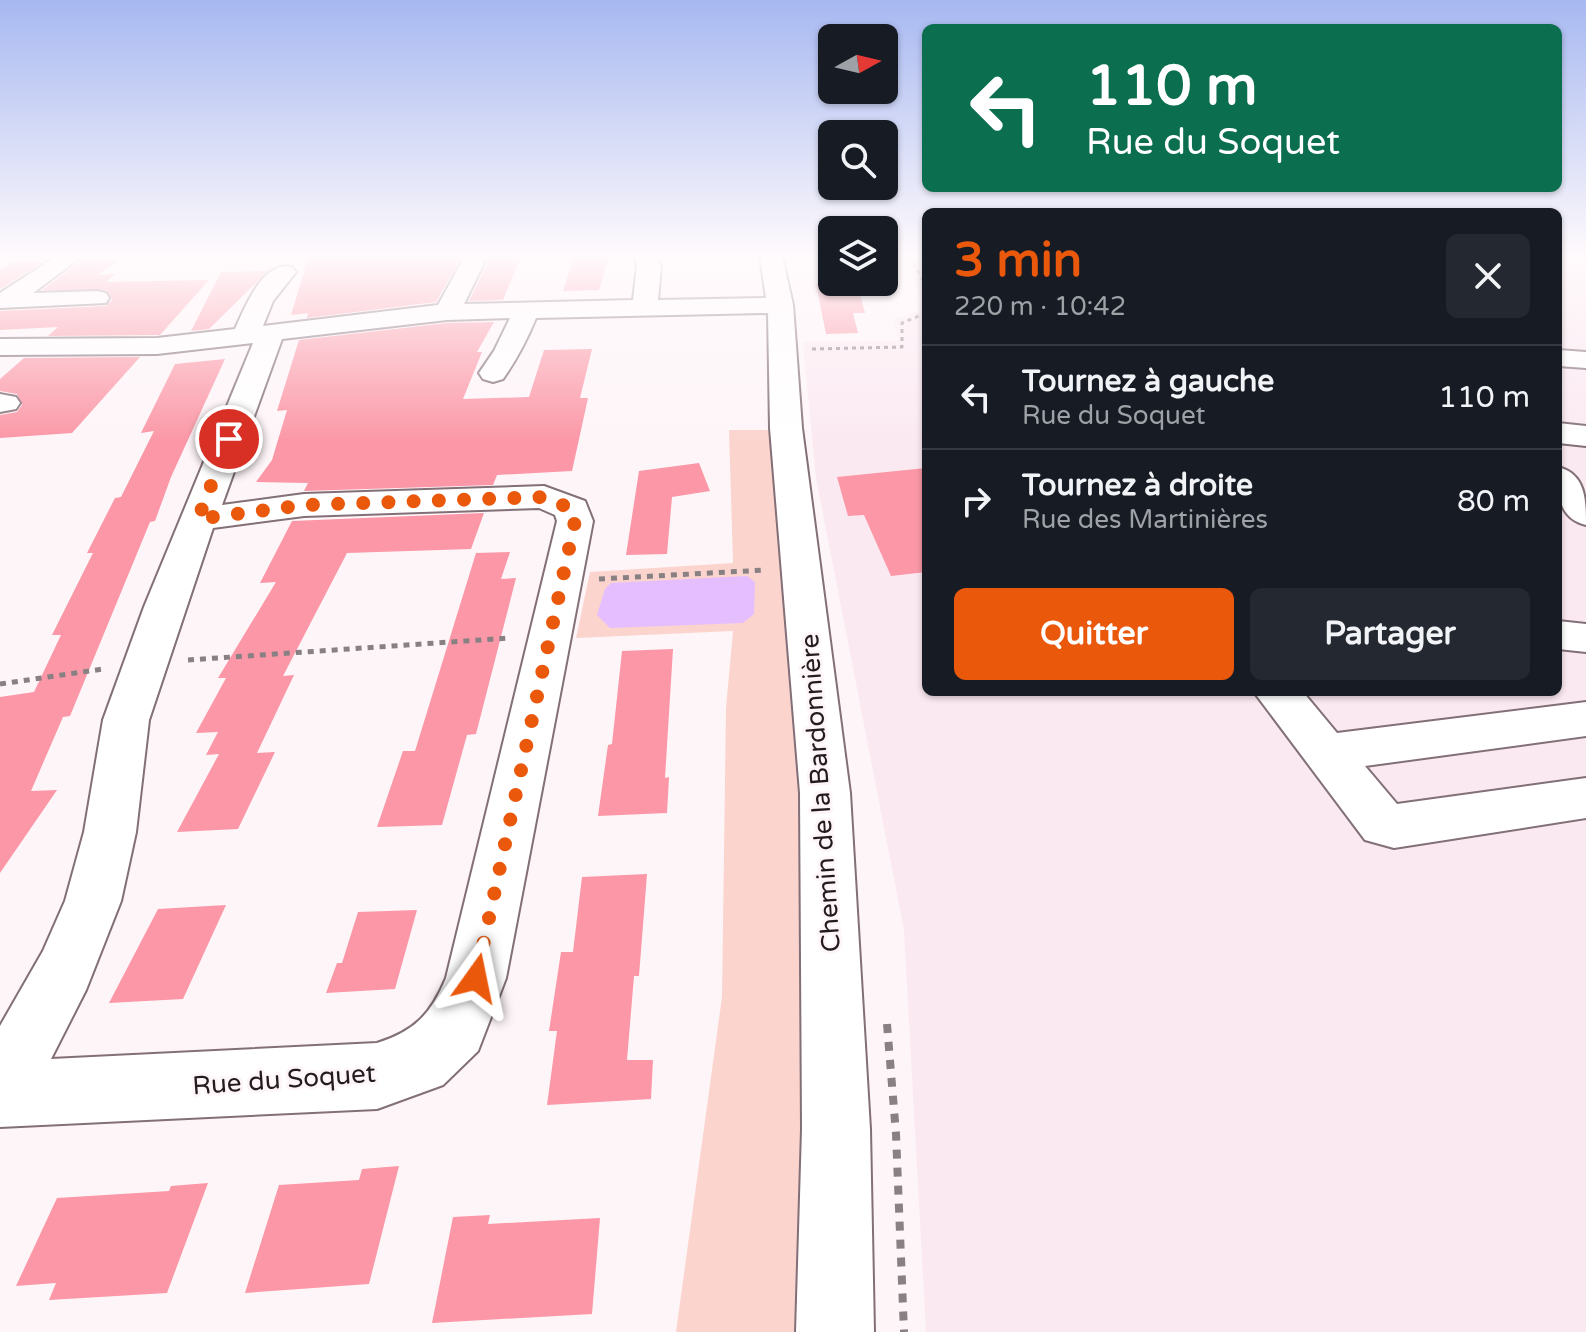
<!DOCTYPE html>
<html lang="fr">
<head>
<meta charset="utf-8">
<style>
	:root { --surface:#171b24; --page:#242831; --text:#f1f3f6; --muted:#9ea1a6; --line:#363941; --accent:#ea580c }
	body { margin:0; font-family:"Varela Round",sans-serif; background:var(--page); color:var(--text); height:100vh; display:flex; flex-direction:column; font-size:30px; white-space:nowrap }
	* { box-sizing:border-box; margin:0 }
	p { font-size:26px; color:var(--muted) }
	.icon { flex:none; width:44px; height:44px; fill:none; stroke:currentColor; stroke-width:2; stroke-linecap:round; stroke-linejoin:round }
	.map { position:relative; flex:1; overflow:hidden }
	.side { position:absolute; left:922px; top:208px; width:640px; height:488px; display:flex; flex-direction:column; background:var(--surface); border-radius:12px; box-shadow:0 2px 6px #0004 }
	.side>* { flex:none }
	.banner { position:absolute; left:922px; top:24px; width:640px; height:168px; border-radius:12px; box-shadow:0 2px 6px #0004; background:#0b6e4f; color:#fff; overflow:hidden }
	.needle { width:52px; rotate:82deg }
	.fabs { position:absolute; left:818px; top:24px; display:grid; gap:16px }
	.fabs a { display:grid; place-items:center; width:80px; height:80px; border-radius:12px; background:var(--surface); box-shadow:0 2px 6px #0004; font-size:40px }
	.pin { position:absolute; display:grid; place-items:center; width:68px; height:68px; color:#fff; margin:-34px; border:4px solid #fff; border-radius:50%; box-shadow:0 2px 8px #0007 }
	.me { position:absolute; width:88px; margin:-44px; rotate:12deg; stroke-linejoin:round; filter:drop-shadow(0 0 6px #0008) }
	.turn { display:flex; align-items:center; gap:28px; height:168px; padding:0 32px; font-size:36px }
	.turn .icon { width:104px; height:104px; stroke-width:2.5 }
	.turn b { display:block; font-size:56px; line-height:68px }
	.round { display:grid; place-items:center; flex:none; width:84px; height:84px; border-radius:12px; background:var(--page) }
	.head { display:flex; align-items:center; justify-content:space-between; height:136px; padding:0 32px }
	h1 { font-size:48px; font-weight:800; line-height:60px; color:var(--accent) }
	.action { display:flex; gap:16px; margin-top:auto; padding:16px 32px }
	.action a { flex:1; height:92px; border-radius:12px; background:var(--accent); color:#fff; font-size:32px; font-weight:800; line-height:92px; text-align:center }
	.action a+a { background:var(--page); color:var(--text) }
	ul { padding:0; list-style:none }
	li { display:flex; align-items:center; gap:24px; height:104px; padding:0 32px; border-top:2px solid var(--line) }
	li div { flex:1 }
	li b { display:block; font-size:30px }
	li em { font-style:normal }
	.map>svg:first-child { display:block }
	.built { fill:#fbe9f1 }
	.green { fill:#fbd4ce }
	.water { fill:#e5beff }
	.building { fill:#fb97a6 }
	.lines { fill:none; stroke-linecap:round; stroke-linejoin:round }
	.minor-casing { stroke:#826f77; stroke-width:4 }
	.path-far2 { stroke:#888083; stroke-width:3; stroke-dasharray:4 4; stroke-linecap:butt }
	.path-far1 { stroke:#888083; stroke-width:5; stroke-dasharray:6 6; stroke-linecap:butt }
	.path { stroke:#888083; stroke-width:8; stroke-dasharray:9 9; stroke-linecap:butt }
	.minor { fill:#fff; fill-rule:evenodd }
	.route { stroke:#ea580c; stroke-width:14; stroke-dasharray:0 25.2 }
	.labels { text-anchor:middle; stroke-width:6; stroke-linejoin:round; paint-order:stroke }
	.street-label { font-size:26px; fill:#231c1f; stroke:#fef5f8 }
</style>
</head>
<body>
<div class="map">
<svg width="1586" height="1332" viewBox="0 0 1586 1332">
	<rect width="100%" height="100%" fill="#fef5f8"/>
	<polygon class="built" points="904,256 926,256 926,692 1558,692 1558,256 1586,256 1586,1332 926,1332 904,930 816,478 803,342 899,341 893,320 925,309"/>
	<polygon class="green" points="729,430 771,430 804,762 804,1332 676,1332 722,997 726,708 733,631 576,638 590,572 733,563"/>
	<polygon class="water" points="747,576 755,582 754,614 743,623 610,628 597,615 605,589 611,583"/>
	<g class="building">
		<polygon points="309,256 462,256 436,302 307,318 308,313 291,315"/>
		<polygon points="482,256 521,256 503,300 469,301 487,264"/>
		<polygon points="574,256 609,256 599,290 563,291"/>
		<polygon points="118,260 98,275 115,274 106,282 209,280 160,335 48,336 58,327 0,330 0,311 106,306 112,300 107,290 42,290 82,261"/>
		<polygon points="12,262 43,262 0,289 0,270"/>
		<polygon points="268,271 209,329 191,331 221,272"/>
		<polygon points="857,283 865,313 853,313 858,333 826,334 816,284"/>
		<polygon points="494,322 477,352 482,352 463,399 529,397 544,350 592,349 580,398 588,398 572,471 497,475 493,485 304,491 308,483 256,482 272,460 287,410 277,411 299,340 447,323"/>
		<polygon points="140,357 72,433 0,438 0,415 17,412 22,405 17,394 0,391 0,379 24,358"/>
		<polygon points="225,359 171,477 155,521 150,522 70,716 63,717 31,791 57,790 0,873 0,697 34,692 61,635 52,635 93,553 87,553 115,498 121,497 154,431 141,433 175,364"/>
		<polygon points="699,463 710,491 672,497 667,554 626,555 639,471"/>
		<polygon points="926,468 926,572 891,576 864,515 848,516 837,477"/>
		<polygon points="484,513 471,549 347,553 283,676 294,675 257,753 275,752 238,829 177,832 219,754 206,755 218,732 196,733 226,678 218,678 276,582 260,583 292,521"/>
		<polygon points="510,552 501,579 516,578 476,734 467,735 442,825 377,827 403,751 415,751 476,553"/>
		<polygon points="673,649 665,778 669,777 667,813 598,816 608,745 612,744 622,651"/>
		<polygon points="647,874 639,976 634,976 627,1060 653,1060 651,1099 547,1105 557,1031 549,1031 561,952 573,952 582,877"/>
		<polygon points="226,905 183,999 109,1003 158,909"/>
		<polygon points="417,910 395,989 326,993 337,963 342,963 358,912"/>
		<polygon points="399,1166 369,1284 245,1293 279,1185 359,1180 362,1169"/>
		<polygon points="208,1183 167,1293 49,1300 56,1283 16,1286 57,1198 169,1191 171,1186"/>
		<polygon points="490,1215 488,1224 600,1218 592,1314 432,1323 453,1217"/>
	</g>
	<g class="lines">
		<g class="minor-casing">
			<g id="minor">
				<polygon points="57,256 83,256 33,293 97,291 106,293 109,298 106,303 0,308 0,293"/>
				<path d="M472,256L480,258L484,263L464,304L633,300L637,266L634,256H656L661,266L658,300L766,298L760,256H782L793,305L802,428L850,793L870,1129L874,1332H796L802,1129L800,793L770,428L768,313L536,318C527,340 517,359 503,379L493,382L483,379L479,373L494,351L510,318L447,320L282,339L222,505L304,494L544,486L585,501L593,521L506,978L478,1051L443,1085L377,1109L0,1127V1026L43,951L65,901L84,832L103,720L144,607L253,343L157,354L0,355V339L157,338L235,329C245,307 263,260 292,267L296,272L273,301L263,326L438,305L464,258ZM539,508L555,515L557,521L446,978C431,1014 415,1031 377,1043L51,1059L86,990L121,901L136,832L149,720L213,528L304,516Z"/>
				<polygon points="1558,350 1586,352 1586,368 1558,366"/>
				<polygon points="0,394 16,397 20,403 16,409 0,412"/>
				<polygon points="1558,423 1586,426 1586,446 1558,443"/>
				<path d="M1558,467C1586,474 1586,500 1586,525C1557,518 1558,492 1558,467Z"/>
				<polygon points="1558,621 1586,624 1586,652 1558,649"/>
				<polygon points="1254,692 1303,692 1337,733 1586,702 1586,736 1365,766 1397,804 1586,778 1586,818 1394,848 1365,840"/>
			</g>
		</g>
		<g class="path-far2">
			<polyline points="910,256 926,287"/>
			<polyline points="812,349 902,347 902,323 926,313"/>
		</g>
		<g class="path-far1">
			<polyline points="599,579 765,570"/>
			<polyline points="188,660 509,638"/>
			<polyline points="0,684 103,669"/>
		</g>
		<polyline class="path" points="887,1024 896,1134 904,1332"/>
		<use href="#minor" class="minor"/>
	</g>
	<linearGradient id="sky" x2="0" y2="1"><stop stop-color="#a7b8f1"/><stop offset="0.58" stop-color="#fffafc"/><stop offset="1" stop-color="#fffafc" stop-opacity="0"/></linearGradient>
	<rect width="1586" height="442" fill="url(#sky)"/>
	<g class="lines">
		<polyline class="route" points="229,439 198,519 304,505 544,497 572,509 575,521 476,978"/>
	</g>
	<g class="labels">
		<g class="street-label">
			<text transform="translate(820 793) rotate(-94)" y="9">Chemin de la Bardonnière</text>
			<text transform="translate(284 1079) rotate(-4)" y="9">Rue du Soquet</text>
		</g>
	</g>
</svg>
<div class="fabs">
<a><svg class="needle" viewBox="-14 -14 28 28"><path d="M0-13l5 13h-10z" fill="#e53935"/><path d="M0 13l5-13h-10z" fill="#9ea1a6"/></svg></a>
<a><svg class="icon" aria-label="search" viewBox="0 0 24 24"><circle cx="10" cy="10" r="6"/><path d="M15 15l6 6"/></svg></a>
<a><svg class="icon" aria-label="layers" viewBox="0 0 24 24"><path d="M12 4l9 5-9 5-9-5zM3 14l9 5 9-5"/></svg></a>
</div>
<div class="pin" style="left:229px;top:439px;background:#d93025"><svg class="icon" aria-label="arrive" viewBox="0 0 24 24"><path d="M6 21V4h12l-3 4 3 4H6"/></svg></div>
<svg class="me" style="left:476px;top:978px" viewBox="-20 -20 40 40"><path d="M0-17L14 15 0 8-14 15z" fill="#ea580c" stroke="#fff" stroke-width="4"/></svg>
<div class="banner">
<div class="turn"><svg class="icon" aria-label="left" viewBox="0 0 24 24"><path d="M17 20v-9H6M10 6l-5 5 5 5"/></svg><div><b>110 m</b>Rue du Soquet</div></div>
</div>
<section class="side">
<div class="head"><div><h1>3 min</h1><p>220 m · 10:42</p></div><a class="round"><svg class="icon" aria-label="close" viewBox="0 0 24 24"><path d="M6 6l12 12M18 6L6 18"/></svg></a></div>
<ul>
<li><svg class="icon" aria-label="left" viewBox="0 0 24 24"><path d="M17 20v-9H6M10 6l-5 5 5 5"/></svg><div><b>Tournez à gauche</b><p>Rue du Soquet</p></div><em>110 m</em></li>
<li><svg class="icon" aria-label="right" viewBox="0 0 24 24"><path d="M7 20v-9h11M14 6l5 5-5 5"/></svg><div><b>Tournez à droite</b><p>Rue des Martinières</p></div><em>80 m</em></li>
</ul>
<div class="action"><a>Quitter</a><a>Partager</a></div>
</section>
</div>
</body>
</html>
